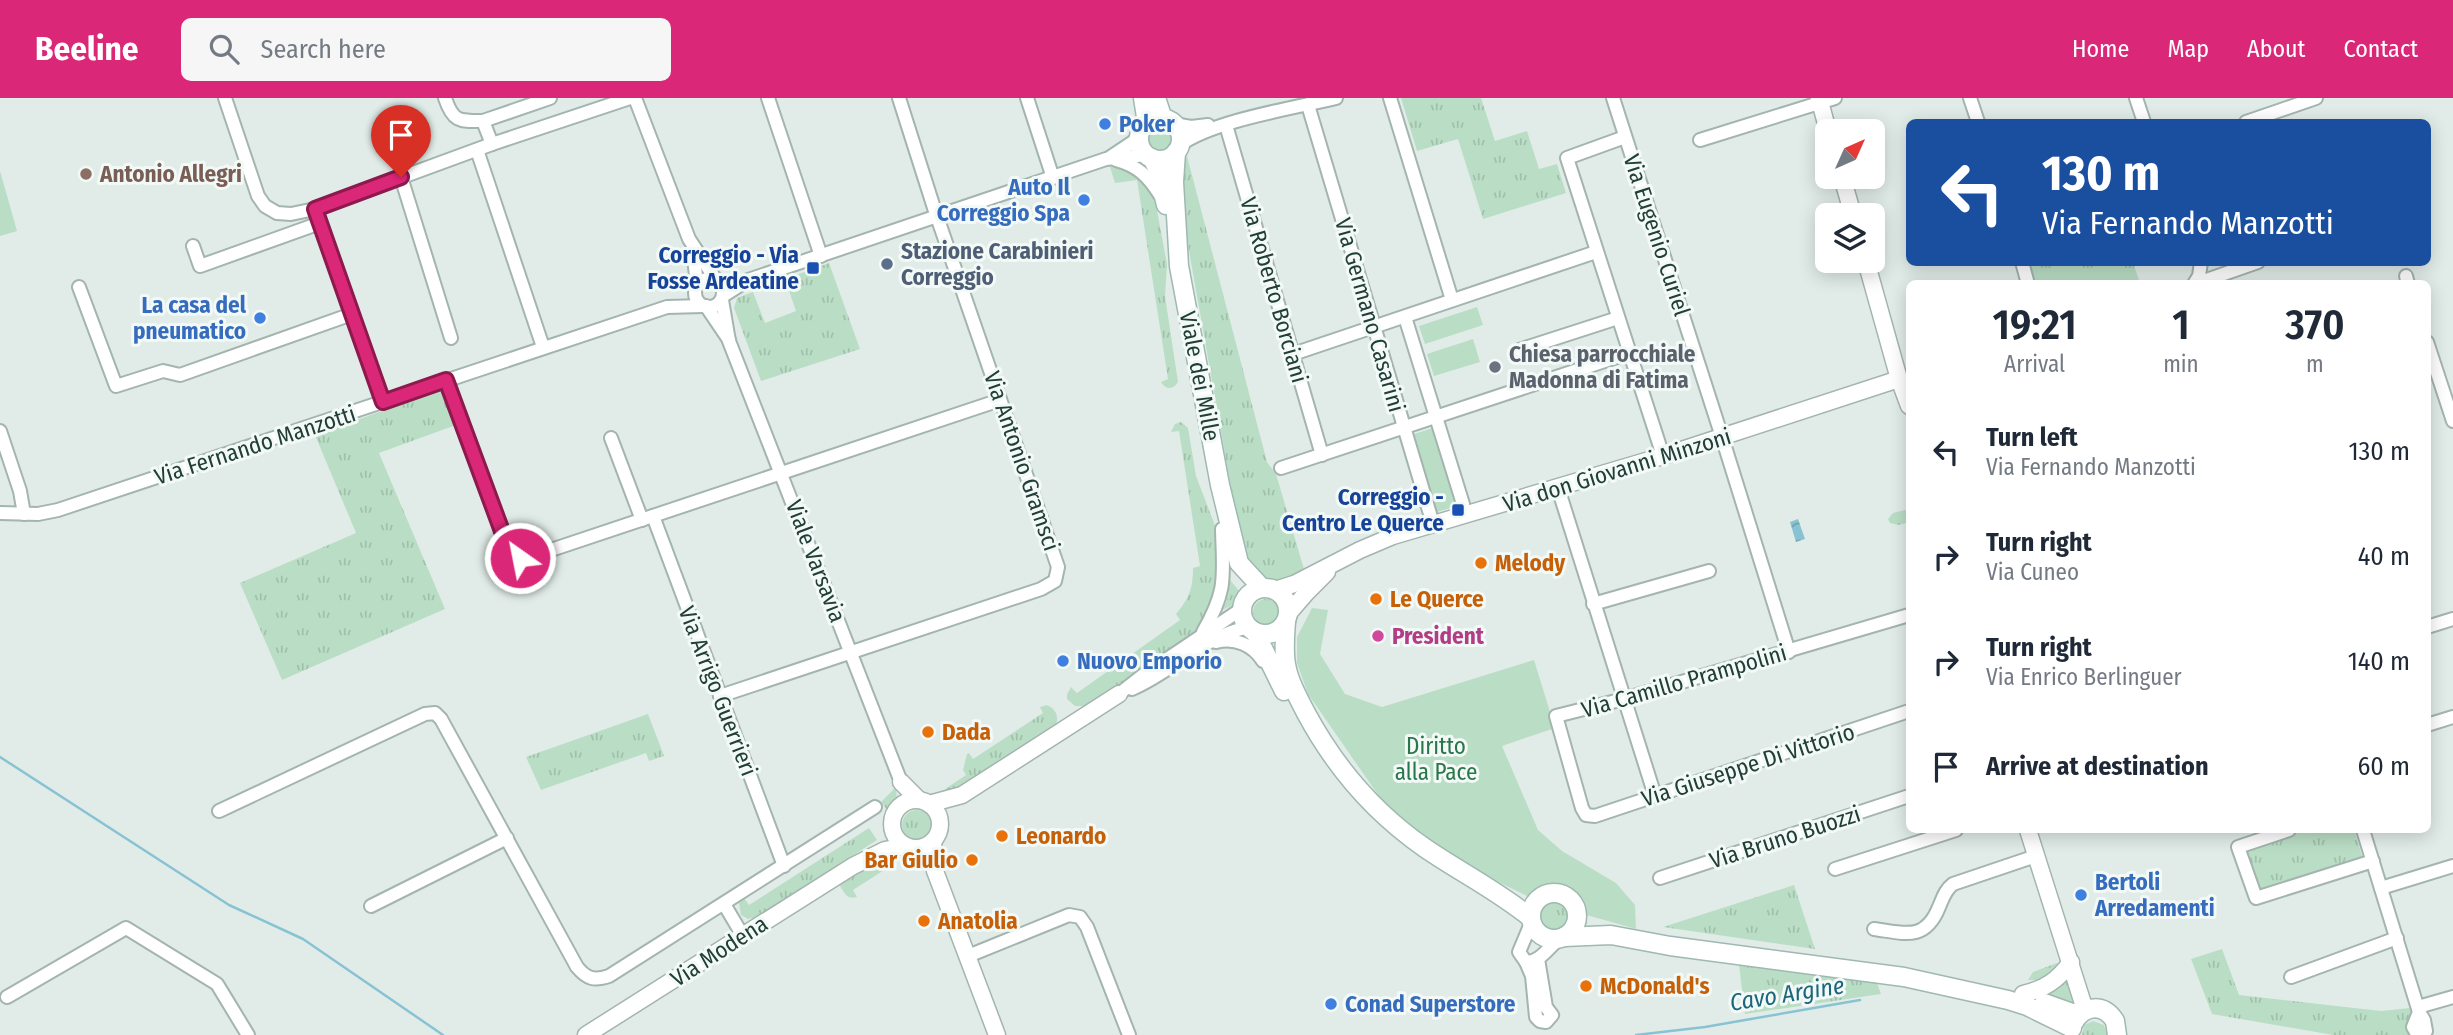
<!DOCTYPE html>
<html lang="en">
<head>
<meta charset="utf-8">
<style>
	:root { --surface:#fff; --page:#f6f6f7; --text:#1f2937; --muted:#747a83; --accent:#db2777 }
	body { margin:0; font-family:"Fira Sans Condensed",sans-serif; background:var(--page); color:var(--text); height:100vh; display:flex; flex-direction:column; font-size:26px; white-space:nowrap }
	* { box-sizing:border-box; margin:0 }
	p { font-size:23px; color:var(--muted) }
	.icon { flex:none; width:38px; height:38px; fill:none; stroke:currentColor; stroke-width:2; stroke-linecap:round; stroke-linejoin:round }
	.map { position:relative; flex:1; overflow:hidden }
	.side { position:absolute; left:1906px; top:182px; width:525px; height:553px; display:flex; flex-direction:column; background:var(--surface); border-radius:10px; box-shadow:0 4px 18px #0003 }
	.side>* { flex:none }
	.top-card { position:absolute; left:1906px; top:21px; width:525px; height:147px; border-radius:10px; box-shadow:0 4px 18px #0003; background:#1a4fa0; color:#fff; overflow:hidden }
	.needle { width:46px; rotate:45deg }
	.tools { position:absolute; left:1815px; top:21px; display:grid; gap:14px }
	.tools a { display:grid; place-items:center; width:70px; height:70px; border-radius:10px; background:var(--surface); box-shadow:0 4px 18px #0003; font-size:35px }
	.pin { position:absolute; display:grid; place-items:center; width:60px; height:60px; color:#fff; margin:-72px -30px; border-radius:50% 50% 50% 0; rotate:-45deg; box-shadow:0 0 7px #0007 }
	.pin .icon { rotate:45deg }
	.me { position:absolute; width:77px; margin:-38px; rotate:327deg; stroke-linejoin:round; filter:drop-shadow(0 0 5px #0008) }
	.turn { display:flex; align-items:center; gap:24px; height:147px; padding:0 21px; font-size:32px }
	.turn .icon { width:91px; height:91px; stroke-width:2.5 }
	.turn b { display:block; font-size:49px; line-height:60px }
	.eta { display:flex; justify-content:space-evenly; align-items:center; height:119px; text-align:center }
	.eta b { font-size:42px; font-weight:600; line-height:49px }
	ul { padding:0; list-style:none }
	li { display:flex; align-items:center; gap:21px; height:105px; padding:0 21px }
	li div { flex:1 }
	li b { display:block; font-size:26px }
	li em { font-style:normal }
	header { display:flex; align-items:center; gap:42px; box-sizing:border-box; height:98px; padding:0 35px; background:var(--accent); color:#fff }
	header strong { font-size:33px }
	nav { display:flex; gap:38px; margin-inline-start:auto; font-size:24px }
	.search { width:490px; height:63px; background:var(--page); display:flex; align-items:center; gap:18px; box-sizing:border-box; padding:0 24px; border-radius:10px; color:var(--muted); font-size:26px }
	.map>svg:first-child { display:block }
	.grass { fill:url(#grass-tufts) }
	.green { fill:#badec5 }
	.water { fill:url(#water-waves) }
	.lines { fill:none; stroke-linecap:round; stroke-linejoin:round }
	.stream { stroke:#88c3d3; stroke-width:2.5 }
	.minor-casing { stroke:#a4b4af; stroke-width:16 }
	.tertiary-casing { stroke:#a4b4af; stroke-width:19 }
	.secondary-casing { stroke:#9fb8b1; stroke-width:21 }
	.minor { stroke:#fff; stroke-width:12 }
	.tertiary { stroke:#fff; stroke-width:16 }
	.secondary { stroke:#fff; stroke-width:18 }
	.route-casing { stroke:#8e194d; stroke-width:18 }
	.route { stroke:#db2777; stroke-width:12 }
	.shop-dot { fill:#3f7fe0; stroke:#f2f9f6; stroke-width:2.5 }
	.education-dot { fill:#8d6e63; stroke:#f2f9f6; stroke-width:2.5 }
	.service-dot { fill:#5c6f8a; stroke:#f2f9f6; stroke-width:2.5 }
	.transit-dot { fill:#1a4fb4; stroke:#f2f9f6; stroke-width:2.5 }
	.worship-dot { fill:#6b7280; stroke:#f2f9f6; stroke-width:2.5 }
	.food-dot { fill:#e8710a; stroke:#f2f9f6; stroke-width:2.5 }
	.hotel-dot { fill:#d1479c; stroke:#f2f9f6; stroke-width:2.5 }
	.labels { text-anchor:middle; stroke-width:6; stroke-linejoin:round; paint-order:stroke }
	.shop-label { font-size:23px; font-weight:bold; fill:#366cbe; stroke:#f2f9f6; text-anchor:start }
	.education-label { font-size:23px; font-weight:bold; fill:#785e54; stroke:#f2f9f6; text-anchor:start }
	.street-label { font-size:23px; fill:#213e37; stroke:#f2f9f6 }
	.service-label { font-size:23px; font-weight:bold; fill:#4e5e75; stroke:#f2f9f6; text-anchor:start }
	.transit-label { font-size:23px; font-weight:bold; fill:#164399; stroke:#f2f9f6; text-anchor:end }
	.worship-label { font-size:23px; font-weight:bold; fill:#5b616d; stroke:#f2f9f6; text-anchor:start }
	.food-label { font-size:23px; font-weight:bold; fill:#c56008; stroke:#f2f9f6; text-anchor:start }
	.hotel-label { font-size:23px; font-weight:bold; fill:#b23c85; stroke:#f2f9f6; text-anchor:start }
	.park-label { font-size:23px; fill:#2a764b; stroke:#f2f9f6 }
	.water-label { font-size:24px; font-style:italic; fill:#1a667b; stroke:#f2f9f6 }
</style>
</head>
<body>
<header>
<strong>Beeline</strong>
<div class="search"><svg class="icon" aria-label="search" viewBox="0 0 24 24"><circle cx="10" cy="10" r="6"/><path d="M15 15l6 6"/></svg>Search here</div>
<nav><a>Home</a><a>Map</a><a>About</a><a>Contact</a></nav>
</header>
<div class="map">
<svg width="2453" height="937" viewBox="0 0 2453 937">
	<defs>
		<pattern id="grass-tufts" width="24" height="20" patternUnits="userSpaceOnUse" patternTransform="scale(1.75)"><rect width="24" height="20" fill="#badec5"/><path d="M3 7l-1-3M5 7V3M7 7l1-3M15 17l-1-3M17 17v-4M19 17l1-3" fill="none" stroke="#a0c0aa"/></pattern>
		<pattern id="water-waves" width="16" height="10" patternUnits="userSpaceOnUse" patternTransform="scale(1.75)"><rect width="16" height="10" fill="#88c3d3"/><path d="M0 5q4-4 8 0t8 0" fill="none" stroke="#6fa0ac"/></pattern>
	</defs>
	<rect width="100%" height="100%" fill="#e1ece8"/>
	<g class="grass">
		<polygon points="1401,0 1481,0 1495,43 1527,33 1539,71 1557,66 1566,95 1483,121 1458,41 1417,53"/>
		<circle cx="1161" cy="41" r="13"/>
		<polygon points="1187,58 1267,364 1276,376 1304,471 1286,484 1262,479 1244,463 1181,108 1179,64"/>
		<path d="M1110,69H1128L1137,75L1154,96L1167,166L1165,198L1178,284C1173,292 1166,292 1161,284L1168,281L1137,82L1115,85Z"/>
		<polygon points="829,165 860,251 761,283 734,210 737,200 753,194 765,225 796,213 785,181"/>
		<polygon points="2028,165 2133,165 2140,185 2034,185"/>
		<polygon points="443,291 456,327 379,355 445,511 282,582 240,485 356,435 315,337"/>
		<path d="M1181,324L1188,330L1196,378L1216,430L1221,463L1210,515L1194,535L1088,608H1075L1067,601V596L1071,589L1077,595L1180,522L1176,516C1189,501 1193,490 1193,470L1200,468L1179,333L1171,334L1175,326Z"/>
		<polygon points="1909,411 1909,424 1899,427 1890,425 1888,421 1893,415"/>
		<polygon points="1230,482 1240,494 1235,506 1222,512 1227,502"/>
		<circle cx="1266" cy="514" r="13"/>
		<path d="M1047,607C1056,611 1059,618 1056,627L949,697L945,691L966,677L963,672L967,656L969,655L973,661L1043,615L1040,609Z"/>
		<polygon points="648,616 664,658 649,663 646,655 541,692 526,659"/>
		<polygon points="896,689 897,703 890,716 881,704"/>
		<circle cx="917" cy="727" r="15"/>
		<polygon points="869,730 877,742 757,819 748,821 741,817 739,805 744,800 749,807"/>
		<polygon points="2302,732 2354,732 2363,761 2259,796 2244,751"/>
		<path d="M885,757L892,767L853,792L857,799C847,802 845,796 840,788L841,785Z"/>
		<polygon points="1794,787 1815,851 1663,829"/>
		<path d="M1546,802L1570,809C1587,856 1507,830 1546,802Z"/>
		<path d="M2222,851L2239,897L2381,913L2410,910C2414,920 2404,927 2410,937H2333L2212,916L2191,861Z"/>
		<polygon points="2057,865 2060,867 2043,882 2028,882 2033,874"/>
		<polygon points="1739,867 1877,885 1881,896 1745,916"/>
		<path d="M2068,873L2079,909L2038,897C2054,893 2061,888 2068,873Z"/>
		<polygon points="2093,923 2104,927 2107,937 2082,937 2084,927"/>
	</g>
	<g class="green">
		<polygon points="0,73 17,133 0,138"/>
		<polygon points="2109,168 2114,185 2048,185"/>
		<polygon points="1477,209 1483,227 1425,246 1419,228"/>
		<polygon points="1473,241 1480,264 1434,278 1427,256"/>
		<polygon points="1433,330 1457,408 1437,414 1414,336"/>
		<polygon points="1312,510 1328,512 1320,556 1345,596 1382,609 1534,562 1555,630 1502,648 1538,732 1562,753 1616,785 1635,807 1636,831 1537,803 1480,775 1420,734 1383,704 1308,596 1297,565 1297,539"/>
	</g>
	<polygon class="water" points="1798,421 1805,441 1796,444 1790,424"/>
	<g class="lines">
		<g class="stream">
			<polyline points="0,659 229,807 303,841 443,937"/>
			<polyline points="1636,937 1705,929 1860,902"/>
		</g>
		<g class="minor-casing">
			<g id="minor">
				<polyline points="225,0 258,98 265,108 277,115 291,116 315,111 492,46 630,0"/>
				<path d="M445,0C453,24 459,23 483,23"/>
				<polyline points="635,0 689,141 716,182"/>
				<polyline points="768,0 821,158"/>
				<polyline points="1027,0 1053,80"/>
				<polyline points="1390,0 1452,202"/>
				<polyline points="1613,0 1722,339 1789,554"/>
				<polyline points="1970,0 1978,24"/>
				<polyline points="2136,0 2144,24"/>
				<polyline points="1308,7 1433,426"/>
				<polyline points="2246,24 2316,0"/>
				<polyline points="1174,26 1191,29 1208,27"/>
				<polyline points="1226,27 1322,357"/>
				<polyline points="1625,39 1567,60 1663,358"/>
				<polyline points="1700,42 1835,0"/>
				<polyline points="492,46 483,23 550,0"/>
				<path d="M1180,47C1212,23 1294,10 1336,0"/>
				<polyline points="477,52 543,249"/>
				<polyline points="1109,60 1133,44 1141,34"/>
				<path d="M1116,62C1138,68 1148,78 1160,97"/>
				<polyline points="401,79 451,240"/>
				<polyline points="315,111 383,304"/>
				<polyline points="193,148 200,168 320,125"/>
				<polyline points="693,150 697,188"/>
				<polyline points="2022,164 2028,186"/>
				<polyline points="2406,178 2408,186"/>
				<circle cx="709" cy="195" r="14"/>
				<polyline points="2194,186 2199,178 2201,164"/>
				<polyline points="2195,186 2258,164"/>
				<polyline points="79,189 116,288 163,273 180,277 352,216"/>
				<polyline points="723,198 748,182 1106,61 1147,57"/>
				<polyline points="722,202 729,243 901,684"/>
				<polyline points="706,208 729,242"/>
				<polyline points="1405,219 1463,406"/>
				<polyline points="2427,244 2453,323"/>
				<polyline points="1519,252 1618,220"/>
				<polyline points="1293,256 1596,154"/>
				<polyline points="446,282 506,445 515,456 527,460 1000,302"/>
				<polyline points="0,333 20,393 24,416"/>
				<polyline points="611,340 642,422"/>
				<polyline points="1281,370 1629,255"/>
				<polyline points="1558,390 1655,698"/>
				<polyline points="0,415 38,416 58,412 667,209 703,208"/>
				<polyline points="653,418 784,768"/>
				<polyline points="1593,506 1709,473"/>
				<polyline points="1909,517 1624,601 1556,618 1582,710 1586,717 1595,718 1909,613"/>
				<polyline points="2427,529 2453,521"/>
				<path d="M1203,534C1228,491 1223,478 1222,431"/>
				<path d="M1216,544C1235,539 1253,547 1263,563"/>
				<path d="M1132,591C1172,574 1206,537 1249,529"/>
				<polyline points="1119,596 1142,578 1243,510"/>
				<polyline points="720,598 1041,491 1055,483 1058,469 934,110 899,0"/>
				<polyline points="2427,627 2453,619"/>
				<path d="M219,713L425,616L435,615L441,621L577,869C587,881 594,883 609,878L875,709"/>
				<polyline points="2289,732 2238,749 2256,800 2373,763"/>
				<polyline points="2363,732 2419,914 2424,922 2426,933 2422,937 2417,936 2413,929 2419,914"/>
				<polyline points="1835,771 1956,732"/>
				<polyline points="1660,780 1909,698"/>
				<polyline points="2381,790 2453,768"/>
				<polyline points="724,806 743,838"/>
				<polyline points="371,808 507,740"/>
				<path d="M1532,823L1519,854L1526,864C1539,865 1549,849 1559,841"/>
				<path d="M1874,831C1904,835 1925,844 1939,809C1943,800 1945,792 1953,786L2036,758"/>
				<polyline points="968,858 1069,817 1080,819 1087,829 1129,937"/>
				<polyline points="1526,864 1532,878 1536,919 1540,923 1546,924 1552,917 1546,909 1538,861"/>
				<polyline points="2291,879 2397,840"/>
				<polyline points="7,899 126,830 217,886 248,937"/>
				<polyline points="2418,909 2453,899"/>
			</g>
		</g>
		<g class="tertiary-casing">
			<g id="tertiary">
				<polyline points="1819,0 1828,33"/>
				<polyline points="1842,79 1853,117"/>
				<polyline points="1866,163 1899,281 1909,308"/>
				<polyline points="1275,492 1294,486 1360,452 1393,438 1663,358 1899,281"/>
				<polyline points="1288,516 1307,494 1327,474"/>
				<polyline points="901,684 919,702"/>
				<circle cx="916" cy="726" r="24"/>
				<polyline points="929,706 962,697 1119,596"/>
				<polyline points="2028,732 2085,912"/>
				<polyline points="933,743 935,773 997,937"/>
				<path d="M2023,896C2045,891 2058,882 2071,864"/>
				<polyline points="586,937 853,768 885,752 905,748"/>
			</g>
		</g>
		<g class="secondary-casing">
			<g id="secondary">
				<polyline points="1143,0 1147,25"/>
				<polyline points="1156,0 1163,21"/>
				<circle cx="1160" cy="41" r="21"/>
				<polyline points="1176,54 1174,84 1179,168 1220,387 1239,465 1262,490"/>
				<polyline points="1152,60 1157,70 1166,107"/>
				<circle cx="1265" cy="513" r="23"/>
				<path d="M1286,523C1285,539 1283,556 1287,571C1290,586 1299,601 1306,615C1335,669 1373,714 1425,750C1460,774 1498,793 1531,820"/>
				<polyline points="1255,534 1284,593"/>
				<circle cx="1554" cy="818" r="23"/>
				<polyline points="1564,839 1611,837 1670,848 1904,879 2008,902 2027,908 2072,930"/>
				<polyline points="2044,905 2072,915 2081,915"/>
				<path d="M2074,924C2085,906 2104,906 2115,923L2117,937"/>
			</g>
		</g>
		<use href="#minor" class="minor"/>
		<use href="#tertiary" class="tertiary"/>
		<use href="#secondary" class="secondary"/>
	</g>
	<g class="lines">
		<g class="route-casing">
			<polyline id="route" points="401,79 315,111 383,304 446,282 506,444 510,451 520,460"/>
		</g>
		<use href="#route" class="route"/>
	</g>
	<g class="shop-dot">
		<circle cx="1105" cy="26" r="7"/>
		<circle cx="1084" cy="102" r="7"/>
		<circle cx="260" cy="220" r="7"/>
		<circle cx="1063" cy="563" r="7"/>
		<circle cx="2081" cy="797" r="7"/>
		<circle cx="1331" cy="906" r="7"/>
	</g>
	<circle class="education-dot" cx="86" cy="76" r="7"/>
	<circle class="service-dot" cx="887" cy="166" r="7"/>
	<g class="transit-dot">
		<rect x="806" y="163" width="14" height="14" rx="3.5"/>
		<rect x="1451" y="405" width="14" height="14" rx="3.5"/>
	</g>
	<circle class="worship-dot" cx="1495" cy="269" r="7"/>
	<g class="food-dot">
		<circle cx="1481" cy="465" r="7"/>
		<circle cx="1376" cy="501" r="7"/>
		<circle cx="928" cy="634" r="7"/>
		<circle cx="1002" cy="738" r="7"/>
		<circle cx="972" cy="762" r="7"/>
		<circle cx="924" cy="823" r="7"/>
		<circle cx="1586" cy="888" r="7"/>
	</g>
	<circle class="hotel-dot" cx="1378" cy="538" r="7"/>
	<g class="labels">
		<g class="shop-label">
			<text x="1119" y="34">Poker</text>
			<text x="1070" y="97" text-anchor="end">Auto Il<tspan x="1070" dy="26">Correggio Spa</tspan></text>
			<text x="246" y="215" text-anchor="end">La casa del<tspan x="246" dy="26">pneumatico</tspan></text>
			<text x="1077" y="571">Nuovo Emporio</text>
			<text x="2095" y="792">Bertoli<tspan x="2095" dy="26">Arredamenti</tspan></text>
			<text x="1345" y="914">Conad Superstore</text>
		</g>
		<g class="education-label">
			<text x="100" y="84">Antonio Allegri</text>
		</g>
		<g class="street-label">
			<text transform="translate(1657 137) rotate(72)" y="8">Via Eugenio Curiel</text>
			<text transform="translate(1274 192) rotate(74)" y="8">Via Roberto Borciani</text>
			<text transform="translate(1370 217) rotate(74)" y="8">Via Germano Casarini</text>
			<text transform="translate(1200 278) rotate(79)" y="8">Viale dei Mille</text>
			<text transform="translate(255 347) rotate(-18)" y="8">Via Fernando Manzotti</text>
			<text transform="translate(1022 363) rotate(71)" y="8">Via Antonio Gramsci</text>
			<text transform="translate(1617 372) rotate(-17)" y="8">Via don Giovanni Minzoni</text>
			<text transform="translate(816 463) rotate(69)" y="8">Viale Varsavia</text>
			<text transform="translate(1684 583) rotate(-16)" y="8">Via Camillo Prampolini</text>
			<text transform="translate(718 593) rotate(69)" y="8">Via Arrigo Guerrieri</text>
			<text transform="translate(1748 667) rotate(-18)" y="8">Via Giuseppe Di Vittorio</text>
			<text transform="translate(1785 739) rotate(-18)" y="8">Via Bruno Buozzi</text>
			<text transform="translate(719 853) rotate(-33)" y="8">Via Modena</text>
		</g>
		<g class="service-label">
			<text x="901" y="161">Stazione Carabinieri<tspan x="901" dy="26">Correggio</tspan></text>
		</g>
		<g class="transit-label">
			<text x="799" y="165">Correggio - Via<tspan x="799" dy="26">Fosse Ardeatine</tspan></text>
			<text x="1444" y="407">Correggio -<tspan x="1444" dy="26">Centro Le Querce</tspan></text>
		</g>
		<g class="worship-label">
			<text x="1509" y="264">Chiesa parrocchiale<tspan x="1509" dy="26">Madonna di Fatima</tspan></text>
		</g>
		<g class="food-label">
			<text x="1495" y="473">Melody</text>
			<text x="1390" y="509">Le Querce</text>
			<text x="942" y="642">Dada</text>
			<text x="1016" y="746">Leonardo</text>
			<text x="958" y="770" text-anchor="end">Bar Giulio</text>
			<text x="938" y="831">Anatolia</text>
			<text x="1600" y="896">McDonald's</text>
		</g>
		<g class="hotel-label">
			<text x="1392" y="546">President</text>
		</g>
		<g class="park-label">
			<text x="1436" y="656">Diritto<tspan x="1436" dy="26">alla Pace</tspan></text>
		</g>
		<g class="water-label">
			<text transform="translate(1787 896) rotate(-9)" y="8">Cavo Argine</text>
		</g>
	</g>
</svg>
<div class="tools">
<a><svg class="needle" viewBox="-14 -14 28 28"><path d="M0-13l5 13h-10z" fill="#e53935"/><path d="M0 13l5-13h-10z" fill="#747a83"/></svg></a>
<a><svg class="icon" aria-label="layers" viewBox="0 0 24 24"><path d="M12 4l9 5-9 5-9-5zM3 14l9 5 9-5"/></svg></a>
</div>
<div class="pin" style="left:401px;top:79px;background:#d93025"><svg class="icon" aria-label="arrive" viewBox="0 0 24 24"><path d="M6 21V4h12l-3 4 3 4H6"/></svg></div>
<svg class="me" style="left:520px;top:460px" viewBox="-20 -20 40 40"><circle r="17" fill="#db2777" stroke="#fff" stroke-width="3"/><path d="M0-11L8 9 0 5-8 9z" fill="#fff"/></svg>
<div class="top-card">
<div class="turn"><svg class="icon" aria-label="left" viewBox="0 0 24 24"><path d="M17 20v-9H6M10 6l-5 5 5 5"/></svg><div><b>130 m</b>Via Fernando Manzotti</div></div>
</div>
<section class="side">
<div class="eta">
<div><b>19:21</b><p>Arrival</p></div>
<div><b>1</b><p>min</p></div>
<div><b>370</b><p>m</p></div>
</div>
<ul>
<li><svg class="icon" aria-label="left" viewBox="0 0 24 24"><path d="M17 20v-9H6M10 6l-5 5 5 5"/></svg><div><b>Turn left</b><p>Via Fernando Manzotti</p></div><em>130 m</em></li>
<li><svg class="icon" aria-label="right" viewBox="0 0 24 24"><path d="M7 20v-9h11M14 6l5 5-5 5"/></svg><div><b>Turn right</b><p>Via Cuneo</p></div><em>40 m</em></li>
<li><svg class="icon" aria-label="right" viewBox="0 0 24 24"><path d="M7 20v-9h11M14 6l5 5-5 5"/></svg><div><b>Turn right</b><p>Via Enrico Berlinguer</p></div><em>140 m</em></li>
<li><svg class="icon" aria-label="arrive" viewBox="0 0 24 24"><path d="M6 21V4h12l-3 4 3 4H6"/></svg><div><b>Arrive at destination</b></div><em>60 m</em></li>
</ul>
</section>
</div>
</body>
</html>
